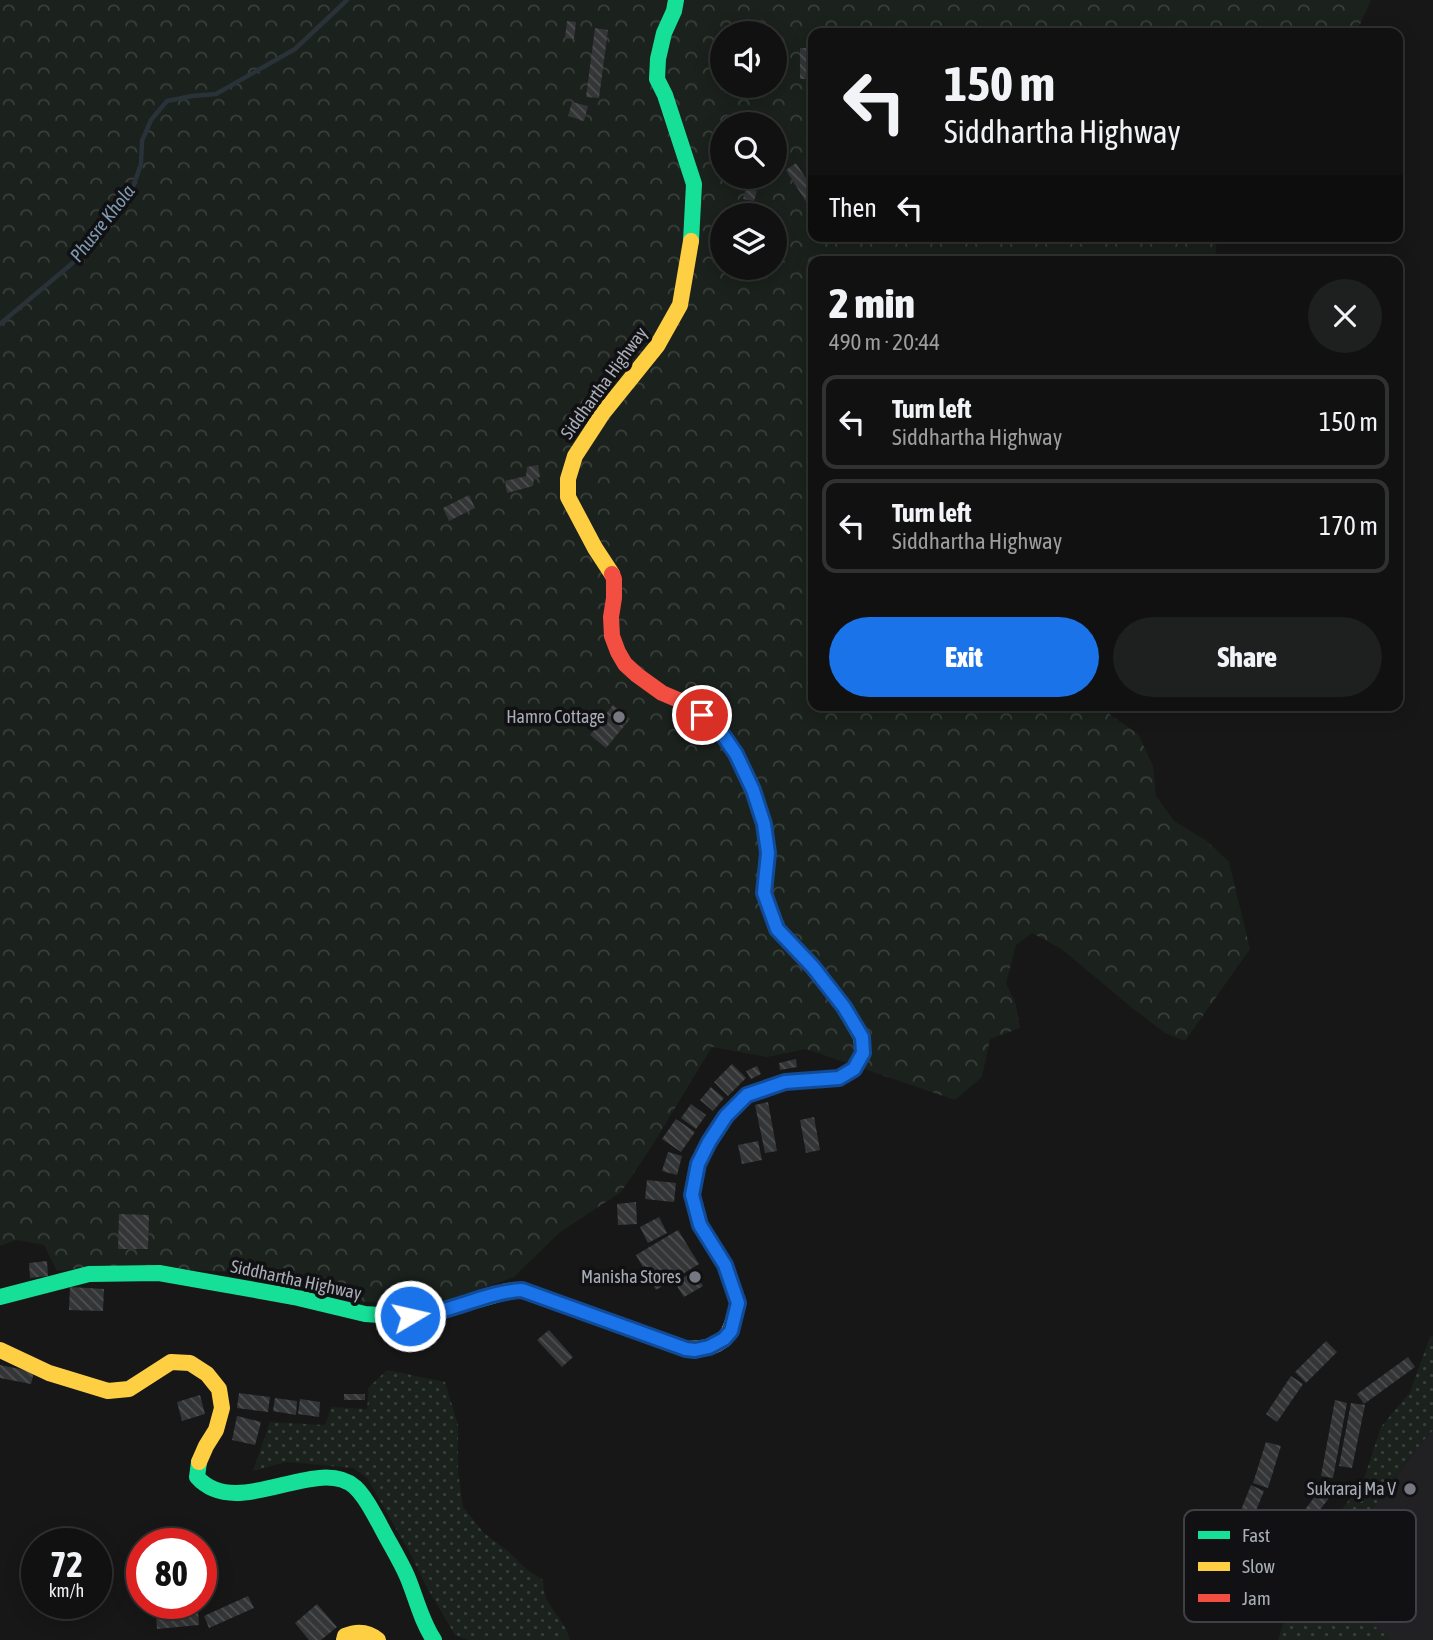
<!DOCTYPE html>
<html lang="en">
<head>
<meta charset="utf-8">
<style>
	:root { --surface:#111; --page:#1e1f1f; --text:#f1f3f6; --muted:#9c9d9f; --line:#303131; --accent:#1a73e8 }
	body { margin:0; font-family:"Asap Condensed",sans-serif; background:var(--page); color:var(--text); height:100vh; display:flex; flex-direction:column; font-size:26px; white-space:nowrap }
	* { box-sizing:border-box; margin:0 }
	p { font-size:23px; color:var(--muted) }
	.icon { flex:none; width:38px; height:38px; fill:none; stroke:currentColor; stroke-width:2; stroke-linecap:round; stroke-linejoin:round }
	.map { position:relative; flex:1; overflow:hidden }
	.drawer { position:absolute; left:808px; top:256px; width:595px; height:455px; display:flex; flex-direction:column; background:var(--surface); border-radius:14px; box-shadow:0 4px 18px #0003,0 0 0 2px var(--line) }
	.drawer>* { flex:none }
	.top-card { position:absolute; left:808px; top:28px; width:595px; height:214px; border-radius:14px; box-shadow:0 4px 18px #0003,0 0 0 2px var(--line); background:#111; color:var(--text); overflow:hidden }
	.tools { position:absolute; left:710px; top:21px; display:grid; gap:14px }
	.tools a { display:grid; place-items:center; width:77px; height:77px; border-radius:50%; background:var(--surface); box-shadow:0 4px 18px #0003,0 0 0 2px var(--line); font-size:35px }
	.speed { position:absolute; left:21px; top:1528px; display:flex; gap:14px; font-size:35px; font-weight:700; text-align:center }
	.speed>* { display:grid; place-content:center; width:91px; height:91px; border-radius:50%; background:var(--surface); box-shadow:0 4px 18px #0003,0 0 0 2px var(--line); line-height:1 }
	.speed small { font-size:18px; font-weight:400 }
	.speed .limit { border:10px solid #d22; background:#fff; color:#111 }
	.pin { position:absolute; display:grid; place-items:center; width:60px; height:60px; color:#fff; margin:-30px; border:4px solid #fff; border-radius:50%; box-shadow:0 2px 7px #0007 }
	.me { position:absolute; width:77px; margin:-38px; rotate:81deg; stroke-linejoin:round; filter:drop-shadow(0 0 5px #0008) }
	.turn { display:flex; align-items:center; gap:24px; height:147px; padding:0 21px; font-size:32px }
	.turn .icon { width:91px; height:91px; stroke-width:2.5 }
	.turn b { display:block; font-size:49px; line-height:60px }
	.then { display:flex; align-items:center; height:66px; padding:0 21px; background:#0003; gap:14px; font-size:26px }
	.round { display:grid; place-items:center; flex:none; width:74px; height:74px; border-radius:37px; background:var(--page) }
	.headline { display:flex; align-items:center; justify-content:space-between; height:119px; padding:0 21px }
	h1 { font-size:42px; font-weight:800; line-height:52px }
	.primary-button { display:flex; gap:14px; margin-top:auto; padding:14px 21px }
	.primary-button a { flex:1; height:80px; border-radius:42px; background:var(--accent); color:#fff; font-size:28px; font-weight:800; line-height:80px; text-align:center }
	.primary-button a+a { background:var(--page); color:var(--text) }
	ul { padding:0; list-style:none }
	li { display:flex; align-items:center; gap:21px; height:94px; margin:0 14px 10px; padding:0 7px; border:4px solid var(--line); border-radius:14px }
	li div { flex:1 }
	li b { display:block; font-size:26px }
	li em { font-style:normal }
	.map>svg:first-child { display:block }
	.built { fill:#212124 }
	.grass { fill:url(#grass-dots) }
	.forest { fill:url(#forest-crowns); fill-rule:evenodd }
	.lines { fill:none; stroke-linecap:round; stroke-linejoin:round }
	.stream { stroke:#2a3239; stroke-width:4.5 }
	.building { fill:url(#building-back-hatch) }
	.fast { stroke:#16e098; stroke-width:16 }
	.slow { stroke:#ffcf43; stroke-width:16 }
	.jam { stroke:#f24e42; stroke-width:16 }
	.route-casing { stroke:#114b97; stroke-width:18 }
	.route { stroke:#1a73e8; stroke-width:12 }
	.poi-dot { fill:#757880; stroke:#111113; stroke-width:2.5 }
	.labels { text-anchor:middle; stroke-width:7; stroke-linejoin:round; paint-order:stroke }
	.street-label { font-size:18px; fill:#a8adb8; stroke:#111113 }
	.poi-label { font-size:18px; fill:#a8adb8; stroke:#111113; text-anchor:end }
	.water-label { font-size:19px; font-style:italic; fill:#7f9bb3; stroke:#111113 }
	.key { fill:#111113; stroke:#3e4045; stroke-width:2 }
	.key-label { font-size:19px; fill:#a8adb8 }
</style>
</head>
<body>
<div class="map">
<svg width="1433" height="1640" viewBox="0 0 1433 1640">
	<defs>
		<pattern id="grass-dots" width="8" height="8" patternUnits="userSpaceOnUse" patternTransform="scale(1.75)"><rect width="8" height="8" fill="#1b211c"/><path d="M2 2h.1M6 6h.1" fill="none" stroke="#393f3b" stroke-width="1.8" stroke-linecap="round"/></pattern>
		<pattern id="forest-crowns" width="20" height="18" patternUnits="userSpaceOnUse" patternTransform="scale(1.75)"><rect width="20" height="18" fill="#1b211c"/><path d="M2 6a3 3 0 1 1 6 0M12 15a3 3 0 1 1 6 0" fill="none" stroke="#393f3b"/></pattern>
		<pattern id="building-back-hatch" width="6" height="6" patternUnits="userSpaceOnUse" patternTransform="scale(1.75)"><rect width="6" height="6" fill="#343537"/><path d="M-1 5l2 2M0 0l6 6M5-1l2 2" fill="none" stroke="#4f5052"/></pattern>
	</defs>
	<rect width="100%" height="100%" fill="#171717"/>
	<polygon class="built" points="1433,1430 1433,1640 1390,1640 1390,1638 1361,1616 1333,1573 1352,1536 1422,1442"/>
	<g class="grass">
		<polygon points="1433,1336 1433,1430 1422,1442 1352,1536 1333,1573 1361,1616 1390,1638 1390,1640 1278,1640 1290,1600 1319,1542 1364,1479 1381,1427 1410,1392 1430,1337"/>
		<path d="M387,1370L445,1382L458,1425V1471L463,1507L484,1533L509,1552L526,1569L543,1580C544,1588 544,1597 549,1603C556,1616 567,1625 570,1640H468L455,1635L425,1584L411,1555L367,1478L353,1468L286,1462L253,1471L270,1422L325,1425L331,1407L367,1409L369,1387Z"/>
	</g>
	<path class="forest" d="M0,0H1371L1356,33H814V236H1217L1215,261H814V705H1101L1112,716L1138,734L1153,766L1156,796L1174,821L1207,841L1229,862L1250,949L1185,1041L1165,1033L1131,1007L1063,950L1032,933L1016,945L1006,983L1016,1005L1020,1028L990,1039L982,1077L955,1100L806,1049L767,1057L712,1047L652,1146L621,1192L559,1233L514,1277L433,1305L349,1301L255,1273L99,1266L57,1271L44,1245L16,1240L0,1246ZM723,33H775V86H723ZM723,124H775V177H723ZM723,215H775V268H723Z"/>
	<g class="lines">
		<polyline class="stream" points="0,324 75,261 107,224 131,193 141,164 142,141 151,120 167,101 192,96 216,94 295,49 347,0"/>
	</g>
	<g class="building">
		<polygon points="567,21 576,22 574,39 565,38"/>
		<polygon points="595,28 608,30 599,98 586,97"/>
		<rect x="800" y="48" width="14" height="31"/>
		<polygon points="572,102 588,106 584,121 568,116"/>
		<polygon points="796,163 814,191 814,206 810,208 786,170"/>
		<polygon points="746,177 759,177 757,187 745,185"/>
		<polygon points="746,188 757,191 754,201 743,199"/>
		<polygon points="538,465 540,477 534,479 533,486 507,493 505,481 526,476 527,467"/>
		<polygon points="469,495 475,508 449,521 443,508"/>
		<polygon points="613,705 630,719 606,748 590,735"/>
		<polygon points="796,1059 797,1067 780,1070 779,1063"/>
		<polygon points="732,1064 746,1078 728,1096 714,1082"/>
		<polygon points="757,1066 761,1074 751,1079 746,1071"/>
		<polygon points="711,1087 724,1098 713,1111 700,1100"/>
		<polygon points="768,1102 777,1151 765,1153 755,1105"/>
		<polygon points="691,1104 706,1115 696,1129 681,1118"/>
		<polygon points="814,1117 820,1150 806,1153 800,1120"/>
		<polygon points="676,1119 695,1132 681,1152 662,1139"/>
		<polygon points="758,1141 762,1160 742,1164 738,1145"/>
		<polygon points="668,1152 682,1156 677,1175 662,1171"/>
		<polygon points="647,1180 676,1183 674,1202 645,1199"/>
		<polygon points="636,1202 637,1224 618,1225 617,1204"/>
		<polygon points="119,1214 149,1215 148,1249 118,1249"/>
		<polygon points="659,1217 667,1233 648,1243 640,1227"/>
		<polygon points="678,1230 699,1264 656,1290 636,1255"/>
		<polygon points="47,1261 48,1276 30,1278 29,1263"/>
		<polygon points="694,1271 703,1286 684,1297 675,1283"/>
		<polygon points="70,1287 104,1289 103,1311 69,1310"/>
		<polygon points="549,1330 573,1357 562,1367 537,1340"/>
		<polygon points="1326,1341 1337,1352 1306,1383 1295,1372"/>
		<polygon points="1408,1357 1415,1367 1364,1404 1357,1394"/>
		<polygon points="0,1365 34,1372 31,1384 0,1378"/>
		<polygon points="1291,1376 1303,1384 1277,1422 1266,1414"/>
		<polygon points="239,1393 270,1397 268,1412 237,1408"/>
		<rect x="344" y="1394" width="21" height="6"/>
		<polygon points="200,1395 205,1414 182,1421 177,1402"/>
		<polygon points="275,1398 297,1401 296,1415 273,1411"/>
		<polygon points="300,1399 320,1402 319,1417 298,1414"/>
		<polygon points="1335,1400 1347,1403 1333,1478 1321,1476"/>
		<polygon points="1351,1403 1365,1405 1352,1468 1339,1466"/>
		<polygon points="237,1416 261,1422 255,1445 232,1440"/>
		<polygon points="1266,1442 1281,1446 1268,1488 1253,1483"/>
		<polygon points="1251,1485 1264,1491 1246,1535 1233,1530"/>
		<polygon points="1322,1487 1332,1494 1283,1559 1273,1552"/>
		<polygon points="248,1596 254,1608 209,1628 204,1616"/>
		<polygon points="317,1604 337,1627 321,1640 309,1640 295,1623"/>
		<polygon points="85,1606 89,1613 77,1620 73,1613"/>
		<polygon points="198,1612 199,1625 157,1629 156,1615"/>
	</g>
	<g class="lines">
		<g class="fast">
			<polyline points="676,0 674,11 664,33 658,59 657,79 665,95 694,184 691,241"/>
			<polyline points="0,1297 89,1274 159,1273 294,1297 365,1314 395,1316 425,1315 499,1294"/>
			<polyline points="737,1300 725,1265 700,1225 692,1195 698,1164 709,1142 726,1116 747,1095 785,1082 839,1078 854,1069 863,1053 861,1037 844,1007 813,968"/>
			<path d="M199,1462L197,1477C237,1522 317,1454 355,1487C366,1497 372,1511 379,1523C388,1541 399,1558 407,1576C416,1597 421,1621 434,1640"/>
		</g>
		<g class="slow">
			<polyline points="612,574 595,548 568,497 568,479 575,456 603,413 657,346 680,305 691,241"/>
			<path d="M499,1294L507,1291L522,1290L686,1349C726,1349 729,1338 738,1303L737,1300"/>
			<polyline points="0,1350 49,1373 108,1391 129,1389 171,1362 190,1363 207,1374 219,1389 222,1408 216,1430 206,1446 199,1462"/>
			<path d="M344,1640L345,1636C357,1631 367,1631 378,1640"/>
		</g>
		<polyline class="jam" points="612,574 614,579 614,598 611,617 612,636 618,652 625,664 637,675 662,693 688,704 716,725 736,754 753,790 764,824 768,853 764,893 777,929 813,968"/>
	</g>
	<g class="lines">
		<g class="route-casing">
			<path id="route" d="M410,1316C449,1314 484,1292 522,1290L686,1349L695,1350L709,1347L724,1339L731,1331L738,1303L725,1265L700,1225L692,1195L698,1164L709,1142L726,1116L747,1095L785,1082L839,1078L854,1069L863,1053L862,1037L844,1007L813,967L777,929L764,893L768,853L764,824L753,790L736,754L716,725L702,715"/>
		</g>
		<use href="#route" class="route"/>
	</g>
	<g class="poi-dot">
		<circle cx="619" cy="717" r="7"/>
		<circle cx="695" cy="1277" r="7"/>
		<circle cx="1410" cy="1489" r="7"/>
	</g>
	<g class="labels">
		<g class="street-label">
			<text transform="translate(604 383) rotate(-54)" y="6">Siddhartha Highway</text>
			<text transform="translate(296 1280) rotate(12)" y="6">Siddhartha Highway</text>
		</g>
		<g class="poi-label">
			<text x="605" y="723">Hamro Cottage</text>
			<text x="681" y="1283">Manisha Stores</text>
			<text x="1396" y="1495">Sukraraj Ma V</text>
		</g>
		<g class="water-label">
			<text transform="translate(102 223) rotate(-52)" y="7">Phusre Khola</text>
		</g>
	</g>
	<rect x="1184" y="1510" width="232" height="112" rx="10" class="key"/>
	<rect x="1198" y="1531" width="32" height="8" fill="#16e098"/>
	<rect x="1198" y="1562" width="32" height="9" fill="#ffcf43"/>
	<rect x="1198" y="1594" width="32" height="8" fill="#f24e42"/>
	<g class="key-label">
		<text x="1242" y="1542">Fast</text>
		<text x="1242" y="1573">Slow</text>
		<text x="1242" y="1605">Jam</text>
	</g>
</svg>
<div class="tools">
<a><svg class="icon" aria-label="sound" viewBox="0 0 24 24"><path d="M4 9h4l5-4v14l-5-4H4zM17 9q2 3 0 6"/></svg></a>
<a><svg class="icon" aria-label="search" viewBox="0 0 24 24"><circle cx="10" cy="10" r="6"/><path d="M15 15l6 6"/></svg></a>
<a><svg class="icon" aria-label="layers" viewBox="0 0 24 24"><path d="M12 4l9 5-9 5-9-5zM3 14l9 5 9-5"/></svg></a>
</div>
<div class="speed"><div>72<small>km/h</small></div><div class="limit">80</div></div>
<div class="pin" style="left:702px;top:715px;background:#d93025"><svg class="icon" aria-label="arrive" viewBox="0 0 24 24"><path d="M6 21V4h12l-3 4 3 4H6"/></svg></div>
<svg class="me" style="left:410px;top:1316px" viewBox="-20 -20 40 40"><circle r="17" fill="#1a73e8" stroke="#fff" stroke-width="3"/><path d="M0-11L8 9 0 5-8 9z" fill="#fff"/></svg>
<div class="top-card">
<div class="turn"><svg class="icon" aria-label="left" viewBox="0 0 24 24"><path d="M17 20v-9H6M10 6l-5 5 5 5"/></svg><div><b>150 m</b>Siddhartha Highway</div></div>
<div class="then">Then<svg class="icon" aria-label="left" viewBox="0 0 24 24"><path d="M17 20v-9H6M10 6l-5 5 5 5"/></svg></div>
</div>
<section class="drawer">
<div class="headline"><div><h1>2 min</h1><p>490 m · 20:44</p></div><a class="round"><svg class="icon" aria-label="close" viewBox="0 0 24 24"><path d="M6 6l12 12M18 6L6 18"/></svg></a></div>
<ul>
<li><svg class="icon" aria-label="left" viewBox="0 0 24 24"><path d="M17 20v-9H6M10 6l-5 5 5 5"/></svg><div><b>Turn left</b><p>Siddhartha Highway</p></div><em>150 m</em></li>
<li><svg class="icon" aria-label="left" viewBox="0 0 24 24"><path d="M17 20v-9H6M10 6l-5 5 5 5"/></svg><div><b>Turn left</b><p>Siddhartha Highway</p></div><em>170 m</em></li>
</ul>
<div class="primary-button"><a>Exit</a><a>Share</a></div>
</section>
</div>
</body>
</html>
